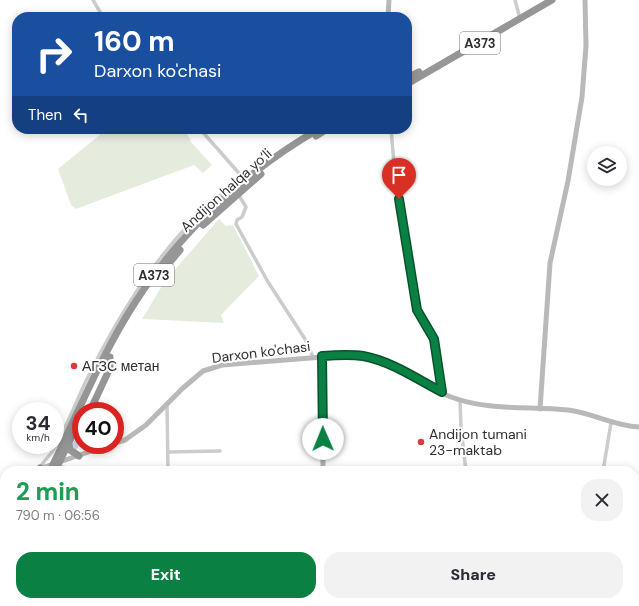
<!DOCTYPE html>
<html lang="en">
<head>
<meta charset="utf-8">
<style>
	:root { --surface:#fff; --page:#f2f2f3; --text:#2b2b33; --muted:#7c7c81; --accent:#0b8043 }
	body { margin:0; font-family:"DM Sans",sans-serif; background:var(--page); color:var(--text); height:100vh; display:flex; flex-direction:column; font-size:15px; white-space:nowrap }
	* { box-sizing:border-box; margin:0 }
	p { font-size:13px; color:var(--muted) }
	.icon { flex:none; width:22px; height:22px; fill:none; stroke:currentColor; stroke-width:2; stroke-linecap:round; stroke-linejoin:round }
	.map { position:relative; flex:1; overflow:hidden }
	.side { position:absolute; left:0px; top:466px; width:639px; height:140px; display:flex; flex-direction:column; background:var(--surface); border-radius:16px 16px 0 0; box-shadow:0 2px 10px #0003 }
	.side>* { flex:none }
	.top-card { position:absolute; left:12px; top:12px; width:400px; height:122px; border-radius:16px; box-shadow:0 2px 10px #0003; background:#1a4fa0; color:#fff; overflow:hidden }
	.tools { position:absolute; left:587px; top:146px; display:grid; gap:8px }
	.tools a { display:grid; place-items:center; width:40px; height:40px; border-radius:50%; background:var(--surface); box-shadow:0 2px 10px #0003; font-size:20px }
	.speed { position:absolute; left:12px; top:402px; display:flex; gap:8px; font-size:20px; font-weight:700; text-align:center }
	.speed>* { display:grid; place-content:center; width:52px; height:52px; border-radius:50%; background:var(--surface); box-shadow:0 2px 10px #0003; line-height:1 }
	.speed small { font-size:10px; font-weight:400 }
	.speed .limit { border:6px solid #d22; background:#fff; color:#111 }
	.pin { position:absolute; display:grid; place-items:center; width:34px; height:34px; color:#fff; margin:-41px -17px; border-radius:50% 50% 50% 0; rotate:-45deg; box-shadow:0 0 4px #0007 }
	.pin .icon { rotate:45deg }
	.me { position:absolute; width:44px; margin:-22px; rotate:359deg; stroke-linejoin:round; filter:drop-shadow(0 0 3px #0008) }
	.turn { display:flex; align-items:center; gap:14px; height:84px; padding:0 16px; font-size:18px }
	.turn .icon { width:52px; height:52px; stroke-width:2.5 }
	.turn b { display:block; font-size:28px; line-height:34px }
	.then { display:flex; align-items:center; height:38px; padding:0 16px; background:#0003; gap:8px; font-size:15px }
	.round { display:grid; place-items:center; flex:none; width:42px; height:42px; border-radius:16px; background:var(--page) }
	.head { display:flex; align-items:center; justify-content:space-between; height:68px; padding:0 16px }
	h1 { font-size:24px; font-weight:800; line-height:30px; color:#1e9e55 }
	.action { display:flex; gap:8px; margin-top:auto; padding:8px 16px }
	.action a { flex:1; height:46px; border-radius:16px; background:var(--accent); color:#fff; font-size:16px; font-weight:800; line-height:46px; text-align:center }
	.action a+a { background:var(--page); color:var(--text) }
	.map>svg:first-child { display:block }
	.green { fill:#e5ecde }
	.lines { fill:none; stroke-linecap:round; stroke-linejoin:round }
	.river { stroke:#cbddeb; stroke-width:6 }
	.street { stroke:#ccc; stroke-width:3.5 }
	.secondary { stroke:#b9b9b9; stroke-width:5 }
	.highway { stroke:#969696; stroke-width:7 }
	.route-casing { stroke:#07532c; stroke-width:10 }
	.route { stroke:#0b8043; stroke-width:7 }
	.poi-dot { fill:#de393e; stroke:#fff; stroke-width:1.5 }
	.labels { text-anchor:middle; stroke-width:4; stroke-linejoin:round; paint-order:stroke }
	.shield { fill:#fff; stroke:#6d6d6d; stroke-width:1 }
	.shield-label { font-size:13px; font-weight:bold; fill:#2f2f2f }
	.street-label { font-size:14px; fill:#2f2f2f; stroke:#fff }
	.poi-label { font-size:14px; fill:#2f2f2f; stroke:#fff; text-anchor:start }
</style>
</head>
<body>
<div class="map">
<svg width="639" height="606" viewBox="0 0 639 606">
	<rect width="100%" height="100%" fill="#fff"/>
	<g class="green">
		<polygon points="107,129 183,129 191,140 190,141 212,165 203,173 194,165 76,209 71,205 58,169"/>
		<polygon points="219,219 226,226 233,225 259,276 221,315 224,323 142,319 165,281"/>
	</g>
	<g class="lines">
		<g class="river">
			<polyline points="74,448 81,435"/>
			<polyline points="62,471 63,468"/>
			<polyline points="0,600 5,590"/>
		</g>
		<g class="street">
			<polyline points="93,0 103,17"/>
			<polyline points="515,0 519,15"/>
			<polyline points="200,129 245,180"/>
			<polyline points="391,129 396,187 404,224 414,291 417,310 434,339 442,392"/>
			<polyline points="238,194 246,207 242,217 237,220 236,224 268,282 305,339 313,357"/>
			<polyline points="460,400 461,428 466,471"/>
			<polyline points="167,404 168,471"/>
			<polyline points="168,452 220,451"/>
			<path d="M40,468C43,461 50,456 54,449C66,428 75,405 85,383C121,310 166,236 231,187"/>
			<polyline points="603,471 611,423"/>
			<polyline points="170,601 170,606"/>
			<polyline points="367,601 367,606"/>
			<polyline points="445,601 446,606"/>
			<polyline points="477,601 477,606"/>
			<polyline points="614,601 616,606"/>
			<polyline points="332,602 343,601"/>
		</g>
		<g class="secondary">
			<polyline points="388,17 389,0"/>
			<polyline points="322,356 323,471"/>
			<polyline points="540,409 550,263 568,181 582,97 586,46 585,0"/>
			<path d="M115,443L125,440L146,425L183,388L203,371L222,365L348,355C391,359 413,382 451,397C488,411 529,406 568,410C593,413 614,426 639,427"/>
			<polyline points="33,471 109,445"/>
			<polyline points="0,482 5,481"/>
			<polyline points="332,601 332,606"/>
		</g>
		<g class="highway">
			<polyline points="407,78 419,72"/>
			<polyline points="407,84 552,0"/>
			<polyline points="316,136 327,129"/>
			<polyline points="203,225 261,174"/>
			<polyline points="157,278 180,250"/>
			<polyline points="90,411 110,368 110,357"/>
			<polyline points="69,444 70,450 79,456"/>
			<polyline points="40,468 43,471"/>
			<path d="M50,471C77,415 102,353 136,301C181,231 246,171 319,129"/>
			<polyline points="55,471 77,426"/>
			<polyline points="0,575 5,565"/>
			<polyline points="0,586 5,575"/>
		</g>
	</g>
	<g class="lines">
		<g class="route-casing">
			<path id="route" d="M323,439L322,356C336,355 349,354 363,356C391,361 417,379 442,392L434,339L417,310L399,199"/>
		</g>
		<use href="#route" class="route"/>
	</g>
	<g class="poi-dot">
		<circle cx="74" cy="366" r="4"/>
		<circle cx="421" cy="442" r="4"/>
	</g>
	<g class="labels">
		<g class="shield">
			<rect x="460" y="32" width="40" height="22" rx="3"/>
			<rect x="134" y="264" width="40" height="22" rx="3"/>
		</g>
		<g class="shield-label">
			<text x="480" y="48">A373</text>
			<text x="154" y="280">A373</text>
		</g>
		<g class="street-label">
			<text transform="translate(226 190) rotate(-42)" y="5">Andijon halqa yo‘li</text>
			<text transform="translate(261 352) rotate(-7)" y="5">Darxon ko'chasi</text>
		</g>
		<g class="poi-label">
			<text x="82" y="371">АГЗС метан</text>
			<text x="429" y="439">Andijon tumani<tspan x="429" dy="16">23-maktab</tspan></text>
		</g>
	</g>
</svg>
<div class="tools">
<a><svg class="icon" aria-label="layers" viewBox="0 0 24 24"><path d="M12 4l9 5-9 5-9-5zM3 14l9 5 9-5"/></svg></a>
</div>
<div class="speed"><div>34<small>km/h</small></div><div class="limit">40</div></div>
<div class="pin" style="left:399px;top:199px;background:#d93025"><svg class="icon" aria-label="arrive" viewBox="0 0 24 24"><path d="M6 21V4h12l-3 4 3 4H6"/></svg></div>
<svg class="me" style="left:323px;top:439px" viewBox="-20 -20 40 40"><circle r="19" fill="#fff"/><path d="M0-13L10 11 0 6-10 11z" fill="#0b8043"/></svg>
<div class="top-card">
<div class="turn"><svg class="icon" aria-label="right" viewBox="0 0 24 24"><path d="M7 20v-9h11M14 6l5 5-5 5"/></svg><div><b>160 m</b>Darxon ko'chasi</div></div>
<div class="then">Then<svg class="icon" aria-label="left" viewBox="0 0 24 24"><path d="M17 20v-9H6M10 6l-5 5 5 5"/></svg></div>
</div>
<section class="side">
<div class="head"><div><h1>2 min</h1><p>790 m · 06:56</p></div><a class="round"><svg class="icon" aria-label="close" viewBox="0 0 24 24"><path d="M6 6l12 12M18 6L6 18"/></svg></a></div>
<div class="action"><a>Exit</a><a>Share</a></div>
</section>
</div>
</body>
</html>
